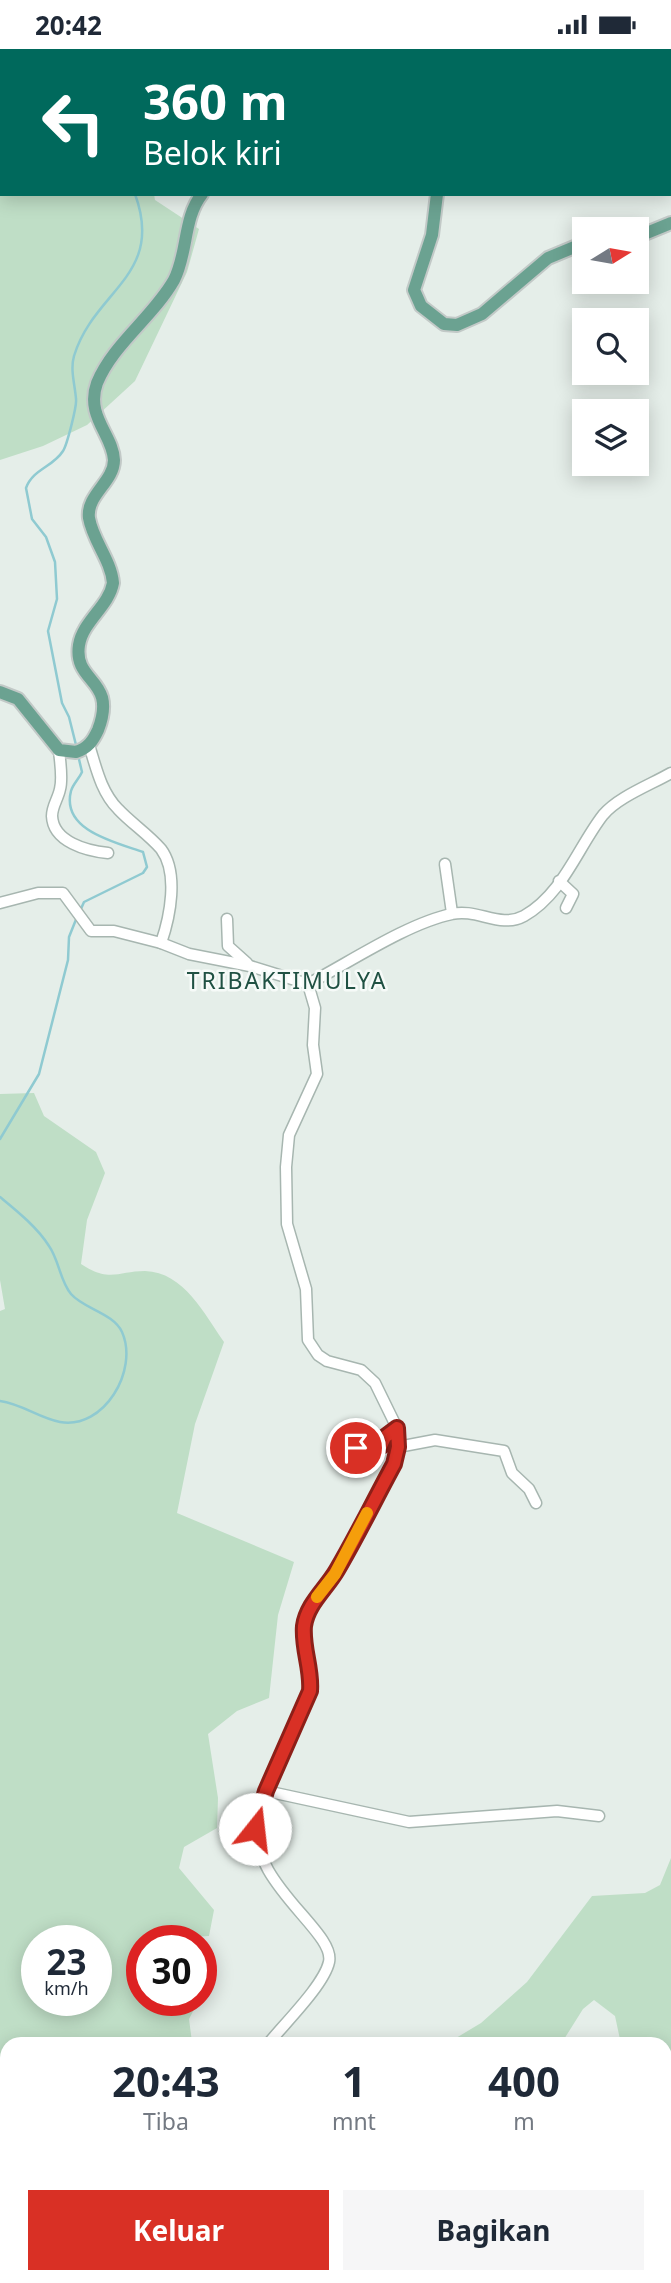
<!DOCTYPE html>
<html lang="id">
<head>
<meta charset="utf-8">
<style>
	:root { --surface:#fff; --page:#f6f6f7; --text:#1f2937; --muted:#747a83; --accent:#d93025 }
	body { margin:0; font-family:"Noto Sans",sans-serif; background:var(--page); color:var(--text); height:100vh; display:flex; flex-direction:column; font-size:26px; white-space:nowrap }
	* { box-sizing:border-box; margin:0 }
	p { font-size:23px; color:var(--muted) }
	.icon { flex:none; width:38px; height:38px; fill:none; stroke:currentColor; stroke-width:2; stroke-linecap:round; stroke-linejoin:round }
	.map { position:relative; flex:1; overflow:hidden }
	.drawer { position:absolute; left:0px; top:1988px; width:672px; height:247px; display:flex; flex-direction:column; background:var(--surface); border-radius:21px 21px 0 0; box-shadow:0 4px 18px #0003 }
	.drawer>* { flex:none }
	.top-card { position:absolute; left:0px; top:0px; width:672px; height:147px; box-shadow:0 4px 18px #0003; background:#00695c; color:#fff; overflow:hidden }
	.needle { width:46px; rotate:79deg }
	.tools { position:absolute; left:572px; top:168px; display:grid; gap:14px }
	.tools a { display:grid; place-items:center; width:77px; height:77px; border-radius:0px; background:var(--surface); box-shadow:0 4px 18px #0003; font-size:35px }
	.speed { position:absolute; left:21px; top:1876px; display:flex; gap:14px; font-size:35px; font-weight:700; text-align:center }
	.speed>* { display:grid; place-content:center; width:91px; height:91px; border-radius:50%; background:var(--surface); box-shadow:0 4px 18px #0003; line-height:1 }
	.speed small { font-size:18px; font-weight:400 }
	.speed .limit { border:10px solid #d22; background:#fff; color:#111 }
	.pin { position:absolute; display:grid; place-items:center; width:60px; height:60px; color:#fff; margin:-30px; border:4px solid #fff; border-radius:50%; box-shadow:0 2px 7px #0007 }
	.me { position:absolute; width:77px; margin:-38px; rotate:16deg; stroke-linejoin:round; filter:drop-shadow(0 0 5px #0008) }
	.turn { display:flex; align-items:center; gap:24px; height:147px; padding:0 28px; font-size:32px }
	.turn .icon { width:91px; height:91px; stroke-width:2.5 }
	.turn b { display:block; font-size:49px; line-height:60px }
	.eta { display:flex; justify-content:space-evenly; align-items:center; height:119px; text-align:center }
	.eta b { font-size:42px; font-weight:700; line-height:49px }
	.action { display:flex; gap:14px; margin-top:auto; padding:14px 28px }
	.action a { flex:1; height:80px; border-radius:0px; background:var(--accent); color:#fff; font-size:28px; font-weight:700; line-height:80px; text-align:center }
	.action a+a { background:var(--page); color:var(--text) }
	.status { display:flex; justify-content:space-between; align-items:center; height:49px; padding:0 35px; background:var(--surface); direction:ltr }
	.status svg { height:19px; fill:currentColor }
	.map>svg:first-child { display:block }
	.green { fill:#bfdec6; fill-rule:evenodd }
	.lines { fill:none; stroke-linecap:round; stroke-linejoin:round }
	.stream { stroke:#8fcad1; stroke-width:2.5 }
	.minor-casing { stroke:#a7b6b0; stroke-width:13 }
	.major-casing { stroke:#c2c9c7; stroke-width:16 }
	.minor { stroke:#fff; stroke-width:10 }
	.major { stroke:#6ba291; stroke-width:12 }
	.route-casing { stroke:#8d1f18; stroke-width:18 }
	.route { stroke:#d93025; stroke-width:12 }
	.slow { stroke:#f59e0b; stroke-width:12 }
	.labels { text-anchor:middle; stroke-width:5; stroke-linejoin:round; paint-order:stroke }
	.quarter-label { font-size:23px; letter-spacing:2px; fill:#205143; stroke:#f6faf8 }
</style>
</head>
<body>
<div class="status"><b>20:42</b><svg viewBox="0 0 49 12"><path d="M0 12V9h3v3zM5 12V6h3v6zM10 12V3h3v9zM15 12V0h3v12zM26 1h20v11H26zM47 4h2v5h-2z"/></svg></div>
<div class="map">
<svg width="671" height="2234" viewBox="0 0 671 2234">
	<rect width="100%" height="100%" fill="#e5eee9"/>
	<g class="green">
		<polygon points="0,118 2,145 154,145 155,151 199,180 187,223 135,332 87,376 43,397 0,411"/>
		<path d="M34,1044L44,1067L96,1103L105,1124L87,1171L81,1215C109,1234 119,1222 145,1222C184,1223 205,1266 224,1293L195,1375L177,1464L294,1513L278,1566L269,1649L237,1662L208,1685L218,1749L217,1779L184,1798L179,1819L214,1861L209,1887L193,1888L190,1892H142V1951H199L189,1970L192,1993L196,1995H7V2228H202L200,2234H0V1262L5,1260L0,1231V1045ZM37,1892H96V1951H37Z"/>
		<polygon points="671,1809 671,2234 468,2234 455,2228 665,2228 665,1995 621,1995 615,1967 594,1951 583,1960 561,1995 446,1995 481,1974 527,1933 592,1847 645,1844 660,1836"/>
	</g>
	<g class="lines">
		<g class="stream">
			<polyline points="178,0 179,2"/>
			<polyline points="239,0 239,2"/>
			<polyline points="106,2 106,0"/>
			<path d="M77,700L69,668L62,654L48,582L57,550L55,513L46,488L32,470L26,439C33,420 53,418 63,402C67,396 77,357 76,350C75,336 70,321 74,307C94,241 165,227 135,145"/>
			<path d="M78,706L82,723C79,730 73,735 71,742C61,781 114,793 143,803L147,818L143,824L84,853L80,862"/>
			<polyline points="0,1090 39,1025 68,911 69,888 77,868"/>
			<path d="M0,1148C17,1162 37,1178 49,1197C59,1211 60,1232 71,1245C84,1260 113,1264 122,1283C139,1321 104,1381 60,1373C39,1369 22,1355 0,1352"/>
			<polyline points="665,2145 671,2138"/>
			<polyline points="532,2234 542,2228"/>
		</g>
		<g class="minor-casing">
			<g id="minor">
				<polyline points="505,0 505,2"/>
				<path d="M89,696C96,718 101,743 118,760C131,774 148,785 161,800C179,824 170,868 161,894L189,905L250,917L308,935C350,913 408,874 452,865C477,859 500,880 524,867C563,845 578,798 603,766C618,748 650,736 671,724"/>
				<path d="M59,701C60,713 63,729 60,740C58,750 52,757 52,767C53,793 87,802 108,804"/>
				<polyline points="445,815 452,864"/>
				<polyline points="559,832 573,845 566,859"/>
				<polyline points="0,854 38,844 63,844 91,882 114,882 161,894"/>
				<polyline points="227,870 228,897 247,914"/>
				<polyline points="398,1398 435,1391 504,1402 512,1424 529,1440 536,1454"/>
				<polyline points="350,1422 354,1400 381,1397 385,1388 397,1379"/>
				<polyline points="266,1742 409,1773 557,1762 599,1767"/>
				<path d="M268,1995C284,1975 324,1936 329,1913C336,1882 246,1833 257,1769C271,1726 294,1687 309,1644C315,1628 307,1613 304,1597C299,1569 318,1545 335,1525L394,1415L398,1398L397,1379L375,1334L361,1321L327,1312L318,1306L308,1291L306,1240L287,1175L286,1118L289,1086L317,1025L313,996L315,959L308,935"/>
			</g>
		</g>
		<g class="major-casing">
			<g id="major">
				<polyline points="437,145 432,186 414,241 421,257 444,275 457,276 482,265 548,209 584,194"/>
				<polyline points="637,188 671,174"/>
				<path d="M0,643L18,650L59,701L76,703C88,699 93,692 98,681C118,629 73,635 79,596C83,572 109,557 113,534C111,511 93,492 89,469C86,446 114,433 114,411C113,386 85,367 97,334C113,295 153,268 174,231C188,204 183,169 202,145"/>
			</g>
		</g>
		<use href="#minor" class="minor"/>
		<use href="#major" class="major"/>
	</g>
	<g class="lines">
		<g class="route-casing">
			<path id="route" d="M255,1780L266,1742L310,1642C312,1620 302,1599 304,1577C307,1555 326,1540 337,1521C357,1487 375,1450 394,1415L398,1398L397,1379L385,1388L381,1397L356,1399"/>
		</g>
		<use href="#route" class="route"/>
		<polyline class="slow" points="317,1548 335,1525 367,1464"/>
	</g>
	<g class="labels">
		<g class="quarter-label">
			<text x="287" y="940">TRIBAKTIMULYA</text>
		</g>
	</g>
</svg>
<div class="tools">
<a><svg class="needle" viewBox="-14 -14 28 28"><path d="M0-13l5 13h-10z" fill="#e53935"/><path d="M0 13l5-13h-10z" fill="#747a83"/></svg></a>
<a><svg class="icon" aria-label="search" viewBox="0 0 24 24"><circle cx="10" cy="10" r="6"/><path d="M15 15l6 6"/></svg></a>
<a><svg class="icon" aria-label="layers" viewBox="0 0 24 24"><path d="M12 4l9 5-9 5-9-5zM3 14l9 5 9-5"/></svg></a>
</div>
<div class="speed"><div>23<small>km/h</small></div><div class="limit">30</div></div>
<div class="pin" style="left:356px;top:1399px;background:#d93025"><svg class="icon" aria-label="arrive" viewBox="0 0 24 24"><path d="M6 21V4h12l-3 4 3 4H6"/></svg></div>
<svg class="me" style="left:255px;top:1780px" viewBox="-20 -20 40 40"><circle r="19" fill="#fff"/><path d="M0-13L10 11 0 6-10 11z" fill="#d93025"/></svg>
<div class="top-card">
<div class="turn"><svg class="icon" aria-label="left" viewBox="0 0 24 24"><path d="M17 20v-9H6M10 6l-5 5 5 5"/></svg><div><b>360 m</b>Belok kiri</div></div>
</div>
<section class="drawer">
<div class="eta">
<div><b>20:43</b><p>Tiba</p></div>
<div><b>1</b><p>mnt</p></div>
<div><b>400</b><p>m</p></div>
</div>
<div class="action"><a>Keluar</a><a>Bagikan</a></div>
</section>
</div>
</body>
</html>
